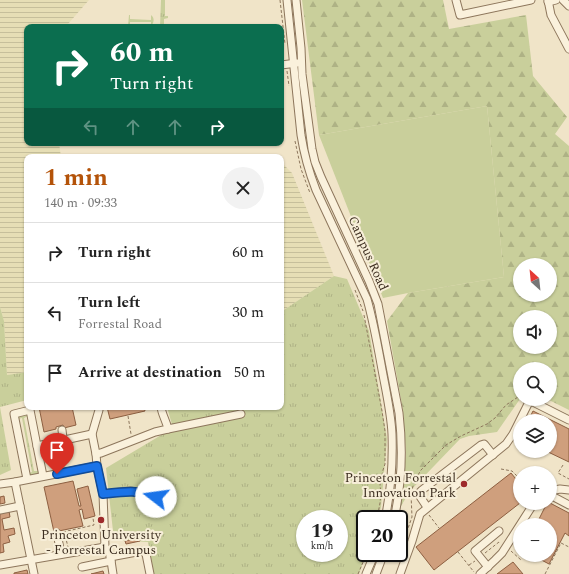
<!DOCTYPE html>
<html lang="en">
<head>
<meta charset="utf-8">
<style>
	:root { --surface:#fff; --page:#f2f2f2; --text:#222; --muted:#767676; --line:#e0e0e0; --accent:#b45309 }
	body { margin:0; font-family:Spectral,serif; background:var(--page); color:var(--text); height:100vh; display:flex; flex-direction:column; font-size:15px; white-space:nowrap }
	* { box-sizing:border-box; margin:0 }
	p { font-size:13px; color:var(--muted) }
	.icon { flex:none; width:22px; height:22px; fill:none; stroke:currentColor; stroke-width:2; stroke-linecap:round; stroke-linejoin:round }
	.map { position:relative; flex:1; overflow:hidden }
	.details { position:absolute; left:24px; top:154px; width:260px; height:256px; display:flex; flex-direction:column; background:var(--surface); border-radius:8px; box-shadow:0 1px 3px #0004 }
	.details>* { flex:none }
	.guide { position:absolute; left:24px; top:24px; width:260px; height:122px; border-radius:8px; box-shadow:0 1px 3px #0004; background:#0b6e4f; color:#fff; overflow:hidden }
	.needle { width:26px; rotate:333deg }
	.buttons { position:absolute; left:513px; top:258px; display:grid; gap:8px }
	.buttons a { display:grid; place-items:center; width:44px; height:44px; border-radius:50%; background:var(--surface); box-shadow:0 1px 3px #0004; font-size:20px }
	.speed { position:absolute; left:296px; top:510px; display:flex; gap:8px; font-size:20px; font-weight:700; text-align:center }
	.speed>* { display:grid; place-content:center; width:52px; height:52px; border-radius:50%; background:var(--surface); box-shadow:0 1px 3px #0004; line-height:1 }
	.speed small { font-size:10px; font-weight:400 }
	.speed .limit { border:2px solid #111; border-radius:6px; background:#fff; color:#111 }
	.pin { position:absolute; display:grid; place-items:center; width:34px; height:34px; color:#fff; margin:-41px -17px; border-radius:50% 50% 50% 0; rotate:-45deg; box-shadow:0 0 4px #0007 }
	.pin .icon { rotate:45deg }
	.me { position:absolute; width:44px; margin:-22px; rotate:285deg; stroke-linejoin:round; filter:drop-shadow(0 0 3px #0008) }
	.turn { display:flex; align-items:center; gap:14px; height:84px; padding:0 20px; font-size:18px }
	.turn .icon { width:52px; height:52px; stroke-width:2.5 }
	.turn b { display:block; font-size:28px; line-height:34px }
	.lanes { display:flex; align-items:center; height:38px; padding:0 20px; background:#0003; justify-content:center; gap:20px; direction:ltr }
	.lanes .off { opacity:.35 }
	.round { display:grid; place-items:center; flex:none; width:42px; height:42px; border-radius:21px; background:var(--page) }
	.summary { display:flex; align-items:center; justify-content:space-between; height:68px; padding:0 20px }
	h1 { font-size:24px; font-weight:700; line-height:30px; color:var(--accent) }
	ul { padding:0; list-style:none }
	li { display:flex; align-items:center; gap:12px; height:60px; padding:0 20px; border-top:1px solid var(--line) }
	li div { flex:1 }
	li b { display:block; font-size:15px }
	li em { font-style:normal }
	.map>svg:first-child { display:block }
	.farmland { fill:url(#farmland-rules) }
	.grass { fill:url(#grass-tufts); fill-rule:evenodd }
	.forest { fill:url(#forest-firs); fill-rule:evenodd }
	.green { fill:#c9cf9b }
	.building { fill:#cf9f7d; stroke:#8d5f41 }
	.lines { fill:none; stroke-linecap:round; stroke-linejoin:round }
	.minor-casing { stroke:#8d765c; stroke-width:9 }
	.path { stroke:#8d765c; stroke-width:1; stroke-dasharray:3 2; stroke-linecap:butt }
	.minor { stroke:#faf1dc; stroke-width:7 }
	.route-casing { stroke:#114b97; stroke-width:10 }
	.route { stroke:#1a73e8; stroke-width:7 }
	.poi-dot { fill:#9e2a2b; stroke:#f7eed8; stroke-width:1.5 }
	.labels { text-anchor:middle; stroke-width:4; stroke-linejoin:round; paint-order:stroke }
	.street-label { font-size:13px; fill:#3d2e20; stroke:#f7eed8 }
	.poi-label { font-size:13px; fill:#3d2e20; stroke:#f7eed8; text-anchor:end }
</style>
</head>
<body>
<div class="map">
<svg width="569" height="574" viewBox="0 0 569 574">
	<defs>
		<pattern id="farmland-rules" width="6" height="5" patternUnits="userSpaceOnUse"><rect width="6" height="5" fill="#e6deb5"/><path d="M0 2.5h6" fill="none" stroke="#c6bf9b"/></pattern>
		<pattern id="grass-tufts" width="24" height="20" patternUnits="userSpaceOnUse"><rect width="24" height="20" fill="#c9cf9b"/><path d="M3 7l-1-3M5 7V3M7 7l1-3M15 17l-1-3M17 17v-4M19 17l1-3" fill="none" stroke="#aeb285"/></pattern>
		<pattern id="forest-firs" width="22" height="20" patternUnits="userSpaceOnUse"><rect width="22" height="20" fill="#c9cf9b"/><path d="M5 1l3.5 6h-7zM16 11l3.5 6h-7z" fill="#aeb285"/></pattern>
	</defs>
	<rect width="100%" height="100%" fill="#f0e4c8"/>
	<g class="farmland">
		<polygon points="0,0 89,0 68,24 64,27 27,27 27,143 59,143 61,157 27,157 27,372 7,375 4,321 0,307"/>
		<polygon points="281,162 292,173 334,276 281,312"/>
	</g>
	<g class="grass">
		<polygon points="161,0 165,0 165,16 168,16 168,18 164,19 164,27 160,27"/>
		<path d="M129,15H130V19L151,20V15C155,18 154,23 151,26V22H130V26H128Z"/>
		<path d="M334,276L347,279L369,331L387,439L381,507L377,519H365V553H366L359,574H154L148,542L114,540L106,468L173,428L167,407H281V312ZM305,519H339V553H305Z"/>
		<polygon points="0,307 4,321 7,375 27,372 27,400 0,407 11,470 0,475"/>
		<polygon points="27,415 28,416 24,418 34,471 38,471 39,473 38,474 30,476 29,473 32,472 22,418 18,419 18,417"/>
	</g>
	<path class="forest" d="M302,0H443L449,29L526,15L533,76L567,117L555,134L569,146V410L547,399H550V369H520V399L497,432L469,436L460,439L410,491L398,511L406,454L403,411L387,321L408,293L504,277L487,106L319,135ZM520,265H550V295H520ZM520,317H550V347H520Z"/>
	<polygon class="green" points="487,106 504,277 408,293 383,298 319,135"/>
	<g class="building">
		<polygon points="39,407 72,407 76,425 64,428 63,425 56,427 56,429 44,432"/>
		<polygon points="107,407 144,407 145,411 110,419"/>
		<polygon points="533,411 569,429 569,462 546,451 550,451 550,421 528,421"/>
		<polygon points="511,473 520,484 520,503 434,570 416,547"/>
		<polygon points="73,481 79,506 81,506 77,489 88,486 95,516 84,519 82,509 79,510 83,526 54,532 44,487"/>
		<polygon points="4,496 5,503 0,504 0,497"/>
		<polygon points="547,503 550,503 569,513 569,536 565,533 549,564 532,555 550,555 550,525 536,525"/>
		<polygon points="9,511 10,517 2,519 4,530 14,528 15,534 8,536 10,542 3,544 4,552 0,553 0,513"/>
		<polygon points="139,538 140,541 126,544 125,541"/>
		<polygon points="513,562 523,574 497,574"/>
		<polygon points="27,570 28,574 14,574 14,573"/>
		<polygon points="103,571 104,574 91,574"/>
	</g>
	<g class="lines">
		<g class="minor-casing">
			<g id="minor">
				<path d="M287,0L301,135C304,154 309,172 316,190L367,299C373,320 377,342 381,364C385,387 391,411 392,434C393,463 391,491 385,519"/>
				<path d="M296,0L301,48L302,74L312,149L315,162L321,177L369,281L378,304L399,413C403,448 402,484 394,519"/>
				<polyline points="456,0 460,15 531,0"/>
				<polyline points="548,0 551,15 569,49"/>
				<polyline points="563,0 569,6"/>
				<polyline points="548,2 556,0"/>
				<polyline points="281,65 297,63"/>
				<polyline points="98,407 99,410 92,434 96,454 97,466 103,494 105,547 110,554 113,574"/>
				<polyline points="168,429 241,414"/>
				<polyline points="62,430 65,455"/>
				<path d="M96,454L101,453L155,432L168,429C166,420 162,415 161,407"/>
				<polyline points="43,476 37,446 92,434"/>
				<polyline points="27,479 14,414 30,410 37,446"/>
				<polyline points="15,482 34,574"/>
				<polyline points="0,484 15,482 97,466"/>
				<polyline points="550,491 560,489 569,490"/>
				<polyline points="103,494 130,491 148,494 163,501"/>
				<polyline points="550,495 569,505"/>
				<polyline points="427,507 419,495 420,492 422,490 481,445 484,444 485,445 493,455"/>
				<polyline points="0,510 20,506"/>
				<polyline points="57,533 61,554"/>
				<polyline points="110,557 142,551 146,554 150,574"/>
				<polyline points="0,565 105,547"/>
				<polyline points="82,567 111,561"/>
				<polyline points="488,567 475,551 499,531"/>
				<polyline points="366,574 375,553"/>
				<polyline points="376,574 384,553"/>
				<polyline points="400,574 412,541 420,514 506,444 513,434 528,404 530,402 533,402 569,420"/>
				<polyline points="480,574 495,560 502,553 534,503"/>
			</g>
		</g>
		<g class="path">
			<polyline points="280,0 285,44"/>
			<polyline points="287,71 289,86"/>
			<polyline points="295,141 301,169 310,193"/>
			<polyline points="355,290 363,311"/>
			<polyline points="364,315 382,411 385,431 385,464 383,470 380,485 381,493 380,503 377,519"/>
			<polyline points="128,416 131,434"/>
			<polyline points="563,465 558,473 569,479"/>
			<polyline points="501,469 512,471 520,479"/>
			<polyline points="429,515 439,528"/>
			<polyline points="64,531 68,547"/>
			<polyline points="63,532 94,525 93,518"/>
			<polyline points="403,547 405,537 412,517 411,494 413,486 418,475 421,470 446,445 461,436 487,424 495,418 506,405 518,397 520,397"/>
			<polyline points="511,551 521,560"/>
			<polyline points="458,552 474,572"/>
			<polyline points="485,553 499,542 500,543"/>
			<polyline points="469,565 475,561"/>
			<polyline points="358,574 367,553"/>
			<polyline points="545,574 561,543 569,547"/>
		</g>
		<use href="#minor" class="minor"/>
	</g>
	<g class="lines">
		<g class="route-casing">
			<path id="route" d="M57,474L97,466L103,494C121,492 139,489 156,497"/>
		</g>
		<use href="#route" class="route"/>
	</g>
	<g class="poi-dot">
		<circle cx="464" cy="484" r="4"/>
		<circle cx="101" cy="520" r="4"/>
	</g>
	<g class="labels">
		<g class="street-label">
			<text transform="translate(369 253) rotate(66)" y="5">Campus Road</text>
		</g>
		<g class="poi-label">
			<text x="456" y="482">Princeton Forrestal<tspan x="456" dy="15">Innovation Park</tspan></text>
			<text x="101" y="539" text-anchor="middle">Princeton University<tspan x="101" dy="15">- Forrestal Campus</tspan></text>
		</g>
	</g>
</svg>
<div class="buttons">
<a><svg class="needle" viewBox="-14 -14 28 28"><path d="M0-13l5 13h-10z" fill="#e53935"/><path d="M0 13l5-13h-10z" fill="#767676"/></svg></a>
<a><svg class="icon" aria-label="sound" viewBox="0 0 24 24"><path d="M4 9h4l5-4v14l-5-4H4zM17 9q2 3 0 6"/></svg></a>
<a><svg class="icon" aria-label="search" viewBox="0 0 24 24"><circle cx="10" cy="10" r="6"/><path d="M15 15l6 6"/></svg></a>
<a><svg class="icon" aria-label="layers" viewBox="0 0 24 24"><path d="M12 4l9 5-9 5-9-5zM3 14l9 5 9-5"/></svg></a>
<a>+</a>
<a>−</a>
</div>
<div class="speed"><div>19<small>km/h</small></div><div class="limit">20</div></div>
<div class="pin" style="left:57px;top:474px;background:#d93025"><svg class="icon" aria-label="arrive" viewBox="0 0 24 24"><path d="M6 21V4h12l-3 4 3 4H6"/></svg></div>
<svg class="me" style="left:156px;top:497px" viewBox="-20 -20 40 40"><circle r="19" fill="#fff"/><path d="M0-13L10 11 0 6-10 11z" fill="#1a73e8"/></svg>
<div class="guide">
<div class="turn"><svg class="icon" aria-label="right" viewBox="0 0 24 24"><path d="M7 20v-9h11M14 6l5 5-5 5"/></svg><div><b>60 m</b>Turn right</div></div>
<div class="lanes"><svg class="icon off" aria-label="left" viewBox="0 0 24 24"><path d="M17 20v-9H6M10 6l-5 5 5 5"/></svg><svg class="icon off" aria-label="ahead" viewBox="0 0 24 24"><path d="M12 20V5M6 11l6-6 6 6"/></svg><svg class="icon off" aria-label="ahead" viewBox="0 0 24 24"><path d="M12 20V5M6 11l6-6 6 6"/></svg><svg class="icon" aria-label="right" viewBox="0 0 24 24"><path d="M7 20v-9h11M14 6l5 5-5 5"/></svg></div>
</div>
<section class="details">
<div class="summary"><div><h1>1 min</h1><p>140 m · 09:33</p></div><a class="round"><svg class="icon" aria-label="close" viewBox="0 0 24 24"><path d="M6 6l12 12M18 6L6 18"/></svg></a></div>
<ul>
<li><svg class="icon" aria-label="right" viewBox="0 0 24 24"><path d="M7 20v-9h11M14 6l5 5-5 5"/></svg><div><b>Turn right</b></div><em>60 m</em></li>
<li><svg class="icon" aria-label="left" viewBox="0 0 24 24"><path d="M17 20v-9H6M10 6l-5 5 5 5"/></svg><div><b>Turn left</b><p>Forrestal Road</p></div><em>30 m</em></li>
<li><svg class="icon" aria-label="arrive" viewBox="0 0 24 24"><path d="M6 21V4h12l-3 4 3 4H6"/></svg><div><b>Arrive at destination</b></div><em>50 m</em></li>
</ul>
</section>
</div>
</body>
</html>
